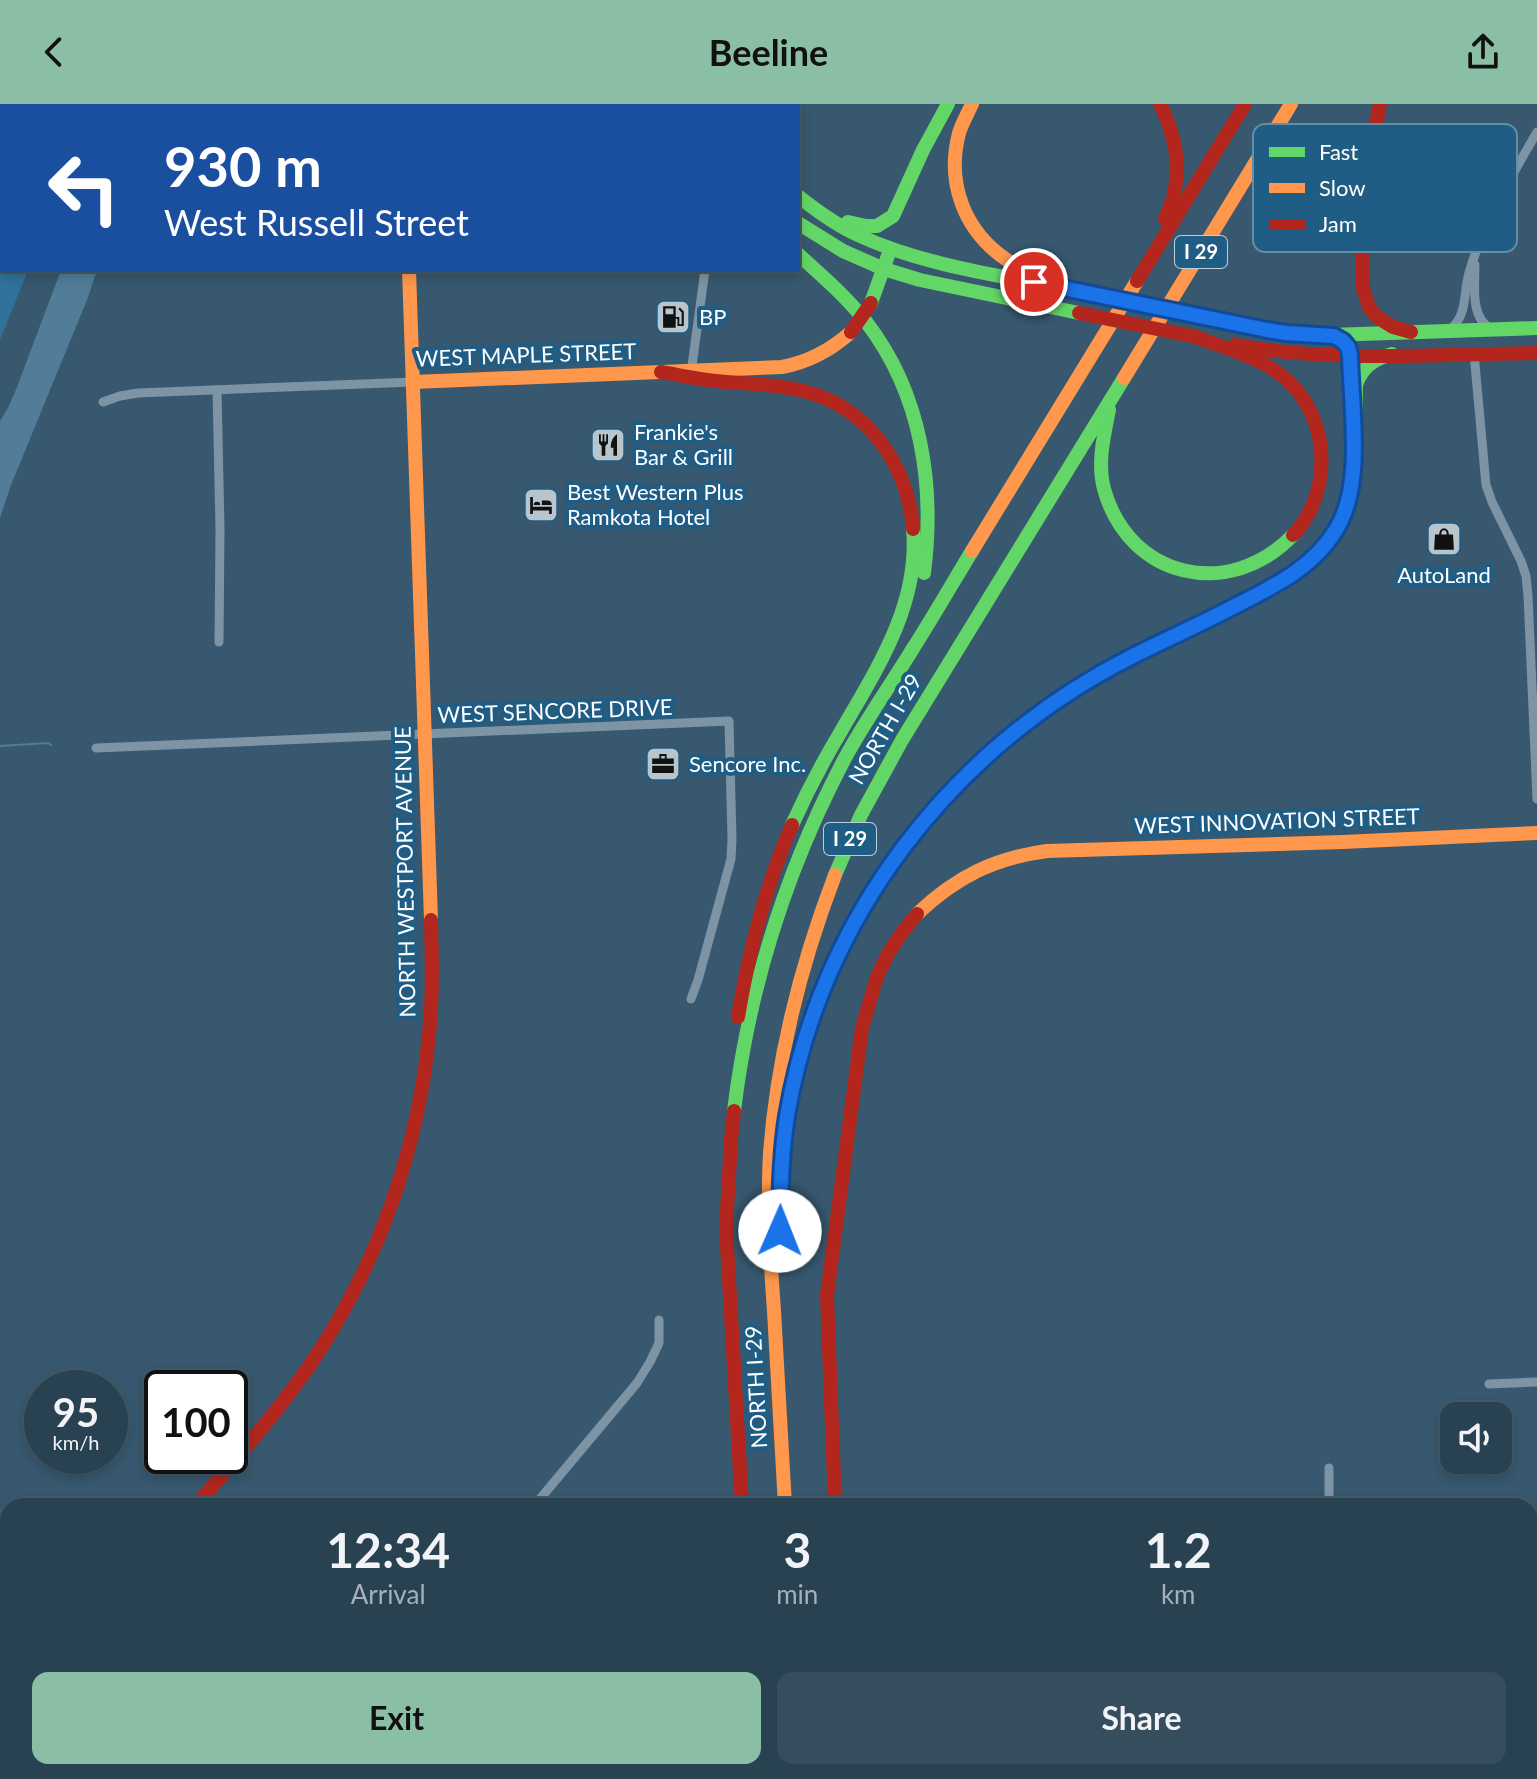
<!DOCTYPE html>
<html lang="en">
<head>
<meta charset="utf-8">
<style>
	:root { --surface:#294252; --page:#354d5c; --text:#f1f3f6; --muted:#a5b0b8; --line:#455b69; --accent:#8abfa5 }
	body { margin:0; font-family:Lato,sans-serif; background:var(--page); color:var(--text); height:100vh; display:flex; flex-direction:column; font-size:30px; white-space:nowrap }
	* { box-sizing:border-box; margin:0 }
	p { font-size:26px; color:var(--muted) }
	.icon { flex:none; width:44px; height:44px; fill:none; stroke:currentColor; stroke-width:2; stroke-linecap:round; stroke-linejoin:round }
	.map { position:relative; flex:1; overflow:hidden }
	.details { position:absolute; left:0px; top:1394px; width:1538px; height:282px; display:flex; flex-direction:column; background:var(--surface); border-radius:24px 24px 0 0; box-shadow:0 4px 12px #0003,0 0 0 2px var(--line) }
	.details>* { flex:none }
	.hud { position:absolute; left:0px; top:0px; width:800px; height:168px; box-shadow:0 4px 12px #0003,0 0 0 2px var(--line); background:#1a4fa0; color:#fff; overflow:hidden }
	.tools { position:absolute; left:1440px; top:1298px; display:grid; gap:16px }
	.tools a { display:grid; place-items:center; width:72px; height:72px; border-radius:16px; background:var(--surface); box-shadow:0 4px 12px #0003,0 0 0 2px var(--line); font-size:40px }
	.speed { position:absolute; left:24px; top:1266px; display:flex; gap:16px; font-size:40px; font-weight:700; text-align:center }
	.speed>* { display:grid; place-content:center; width:104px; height:104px; border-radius:50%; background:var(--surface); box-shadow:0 4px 12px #0003,0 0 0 2px var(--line); line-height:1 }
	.speed small { font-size:20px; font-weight:400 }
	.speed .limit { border:4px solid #111; border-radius:12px; background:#fff; color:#111 }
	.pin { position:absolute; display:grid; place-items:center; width:68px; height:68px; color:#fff; margin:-34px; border:4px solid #fff; border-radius:50%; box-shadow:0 2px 8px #0007 }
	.me { position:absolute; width:88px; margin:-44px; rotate:1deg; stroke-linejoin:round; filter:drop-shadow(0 0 6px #0008) }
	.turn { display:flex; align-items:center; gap:28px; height:168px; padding:0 32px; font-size:36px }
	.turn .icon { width:104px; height:104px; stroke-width:2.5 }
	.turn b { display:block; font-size:56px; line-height:68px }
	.eta { display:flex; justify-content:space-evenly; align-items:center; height:136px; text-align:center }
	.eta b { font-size:48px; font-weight:700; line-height:56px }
	.cta { display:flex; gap:16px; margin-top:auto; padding:16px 32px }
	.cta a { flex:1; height:92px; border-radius:16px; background:var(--accent); color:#111; font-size:32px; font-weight:700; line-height:92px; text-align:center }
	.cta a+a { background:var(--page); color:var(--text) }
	header { display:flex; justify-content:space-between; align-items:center; height:104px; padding:0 32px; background:var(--accent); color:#111; font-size:36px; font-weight:700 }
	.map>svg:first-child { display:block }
	.green { fill:#31729b }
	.water { fill:#517d98 }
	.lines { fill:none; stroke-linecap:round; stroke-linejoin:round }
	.stream { stroke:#517d98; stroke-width:2 }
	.street { stroke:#7d94a4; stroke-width:9 }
	.fast { stroke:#63d668; stroke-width:14 }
	.slow { stroke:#ff974d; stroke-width:14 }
	.jam { stroke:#b3261e; stroke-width:14 }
	.jam-bridge { stroke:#b3261e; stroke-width:14 }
	.route-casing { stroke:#114b97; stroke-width:20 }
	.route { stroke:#1a73e8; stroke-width:14 }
	.labels { text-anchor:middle; stroke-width:8; stroke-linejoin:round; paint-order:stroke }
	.shield { fill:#205d85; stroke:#bcceda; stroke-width:2 }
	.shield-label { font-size:20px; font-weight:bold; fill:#fff }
	.poi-label { font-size:22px; fill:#fff; stroke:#205d85; text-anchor:start }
	.street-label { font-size:22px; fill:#fff; stroke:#205d85 }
	.key { fill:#205d85; stroke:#638eaa; stroke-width:2 }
	.key-label { font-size:22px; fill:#fff }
</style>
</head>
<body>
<header><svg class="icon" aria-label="back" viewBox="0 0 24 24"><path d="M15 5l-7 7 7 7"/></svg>Beeline<svg class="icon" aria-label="share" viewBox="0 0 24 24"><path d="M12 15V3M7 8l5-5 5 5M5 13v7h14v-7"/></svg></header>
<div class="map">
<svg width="1537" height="1675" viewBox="0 0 1537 1675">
	<rect width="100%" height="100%" fill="#37586e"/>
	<g class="green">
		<polygon points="0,0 93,0 92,2 2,2 2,166 28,166 0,236"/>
		<polygon points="0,1405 8,1412 8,1522 0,1516"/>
	</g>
	<polygon class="water" points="61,166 97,166 87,196 11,381 0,414 0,317 8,304 17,283"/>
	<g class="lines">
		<polyline class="stream" points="0,642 48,639 51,641"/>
		<g class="street">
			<polyline points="667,0 668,2"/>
			<path d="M1475,161C1475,181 1470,213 1490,224"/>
			<path d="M1449,226C1468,213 1463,189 1469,169C1482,123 1513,69 1537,28"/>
			<polyline points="1474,249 1486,381 1492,398 1521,457 1526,472 1528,492 1537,695"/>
			<polyline points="691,269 705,166"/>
			<polyline points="217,286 220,425 219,538"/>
			<polyline points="103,298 120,292 138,289 413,278"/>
			<polyline points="96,644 729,617 732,735 731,755 698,876 691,895"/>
			<polyline points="1489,1280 1537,1278"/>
			<polyline points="1329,1364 1329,1402"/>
			<polyline points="534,1402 637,1279 650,1258 659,1239 659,1216"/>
			<polyline points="1530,1587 1537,1587"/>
			<polyline points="64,1668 73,1675"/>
			<polyline points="307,1675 313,1668"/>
		</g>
		<g class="fast">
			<polyline points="402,0 402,2"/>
			<path d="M798,92C818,108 838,122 860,132C927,163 1011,173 1083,188"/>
			<polyline points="848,118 866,122 877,122 893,112 923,46 948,0"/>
			<polyline points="798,119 843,147 884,165 920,176 1079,209"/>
			<path d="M798,150C822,172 847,193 867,219C922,291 935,382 924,469"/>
			<polyline points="871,199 890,146"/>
			<polyline points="1330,231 1537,224"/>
			<path d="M1109,306C1104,331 1097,359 1104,385C1129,475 1230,497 1293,431"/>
			<path d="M1355,351L1356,281C1362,263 1374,255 1392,250"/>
			<path d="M792,721C806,690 822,659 840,629C876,566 920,501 913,425"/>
			<polyline points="835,771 861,711 902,636 1124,274"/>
			<path d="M734,1007C749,883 787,764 845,654C865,617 890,582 912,546C933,513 952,480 972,447"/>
			<polyline points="0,1638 8,1628"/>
			<polyline points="800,1668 800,1675"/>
			<polyline points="844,1668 844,1675"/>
		</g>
		<g class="slow">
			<polyline points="686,0 687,2"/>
			<polyline points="722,0 723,2"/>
			<path d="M972,0C968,9 962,19 959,29C946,79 964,127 1007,156C1016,162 1026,165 1036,169"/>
			<polyline points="409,166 431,816"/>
			<polyline points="1124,274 1291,0"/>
			<path d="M413,278L782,263C809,258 831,246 851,228"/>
			<polyline points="972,447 1137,177"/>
			<path d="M960,680C1015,625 1077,580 1147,545C1178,530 1209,515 1240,499C1268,485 1299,471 1321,446C1345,420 1353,385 1355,351"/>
			<path d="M917,810C956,773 994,754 1047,747L1343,738L1537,729"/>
			<path d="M785,1402C781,1337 778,1272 774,1207C770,1154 767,1102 770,1049C777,954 801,860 835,771"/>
		</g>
		<g class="jam">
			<polyline points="702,0 703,2"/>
			<path d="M1160,0C1179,38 1184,76 1165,115"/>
			<polyline points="1380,0 1363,86 1361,132 1363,184 1369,203 1377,213 1393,223 1411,228"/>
			<polyline points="1137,177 1245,0"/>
			<polyline points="1200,212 1286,229 1338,233 1348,243 1351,282"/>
			<path d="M1196,233C1225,244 1256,252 1281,271C1330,308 1335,387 1293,431"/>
			<path d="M1235,241C1334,259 1437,250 1537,249"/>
			<path d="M661,268C679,271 697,275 716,277C746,280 778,280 807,288C870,305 908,363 913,425"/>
			<path d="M738,913C749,847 765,783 792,721"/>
			<polyline points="734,1007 731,1036 726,1124 742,1402"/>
			<path d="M781,1080C785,1052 786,1023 792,995C817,876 874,766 960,680"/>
			<path d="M196,1402C236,1354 279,1307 314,1255C378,1159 418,1046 429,931C433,893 432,854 431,816"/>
			<polyline points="835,1402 827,1191 862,924 877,873 888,850 901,830 917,810"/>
			<polyline points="757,1668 757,1675"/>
		</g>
		<g class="jam-bridge">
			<polyline points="1083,188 1200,212"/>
			<polyline points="1079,209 1196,233"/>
			<polyline points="851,228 871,199"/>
		</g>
	</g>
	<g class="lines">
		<g class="route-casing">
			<path id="route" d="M780,1127C780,1089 781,1050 787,1012C820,814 952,644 1129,554C1164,536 1199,521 1233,503C1272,483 1314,464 1337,424C1364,379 1351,303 1350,251L1348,243L1343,237L1334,232L1286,229L1267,226L1034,178"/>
		</g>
		<use href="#route" class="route"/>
	</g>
	<defs>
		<g id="fuel-square" transform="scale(1.8)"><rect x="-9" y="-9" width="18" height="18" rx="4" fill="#b9c5cc" stroke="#205d85"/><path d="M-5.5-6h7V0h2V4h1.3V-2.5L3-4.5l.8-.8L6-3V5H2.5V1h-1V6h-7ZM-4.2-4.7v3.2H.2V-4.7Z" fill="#111"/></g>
		<g id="restaurant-square" transform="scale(1.8)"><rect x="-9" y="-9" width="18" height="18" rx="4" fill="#b9c5cc" stroke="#205d85"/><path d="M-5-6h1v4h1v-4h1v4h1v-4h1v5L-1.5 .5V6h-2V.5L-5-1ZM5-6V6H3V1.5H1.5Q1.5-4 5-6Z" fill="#111"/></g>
		<g id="hotel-square" transform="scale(1.8)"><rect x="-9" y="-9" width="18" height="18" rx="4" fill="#b9c5cc" stroke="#205d85"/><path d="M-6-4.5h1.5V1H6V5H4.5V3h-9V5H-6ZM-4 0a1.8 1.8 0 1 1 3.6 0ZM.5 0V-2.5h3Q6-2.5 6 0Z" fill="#111"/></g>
		<g id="shop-square" transform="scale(1.8)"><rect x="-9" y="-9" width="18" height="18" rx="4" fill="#b9c5cc" stroke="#205d85"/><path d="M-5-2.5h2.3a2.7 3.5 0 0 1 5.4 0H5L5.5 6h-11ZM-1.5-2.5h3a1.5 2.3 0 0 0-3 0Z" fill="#111"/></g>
		<g id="office-square" transform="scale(1.8)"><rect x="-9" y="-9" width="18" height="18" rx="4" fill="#b9c5cc" stroke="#205d85"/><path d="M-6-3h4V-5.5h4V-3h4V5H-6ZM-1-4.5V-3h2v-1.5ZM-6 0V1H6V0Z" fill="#111"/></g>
	</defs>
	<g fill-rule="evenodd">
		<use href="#fuel-square" x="673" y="213"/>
		<use href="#restaurant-square" x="608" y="341"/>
		<use href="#hotel-square" x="541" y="401"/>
		<use href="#shop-square" x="1444" y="435"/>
		<use href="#office-square" x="663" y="660"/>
	</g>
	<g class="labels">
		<g class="shield">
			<rect x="1175" y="132" width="52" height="32" rx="6"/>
			<rect x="824" y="719" width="52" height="32" rx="6"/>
		</g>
		<g class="shield-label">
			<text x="1201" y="155">I 29</text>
			<text x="850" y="742">I 29</text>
		</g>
		<g class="poi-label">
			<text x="699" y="221">BP</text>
			<text x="634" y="336">Frankie's<tspan x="634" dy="25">Bar &amp; Grill</tspan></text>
			<text x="567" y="396">Best Western Plus<tspan x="567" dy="25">Ramkota Hotel</tspan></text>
			<text x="1444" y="479" text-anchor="middle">AutoLand</text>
			<text x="689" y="668">Sencore Inc.</text>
		</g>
		<g class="street-label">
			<text transform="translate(526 251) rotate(-2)" y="8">WEST MAPLE STREET</text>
			<text transform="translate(555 607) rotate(-2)" y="8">WEST SENCORE DRIVE</text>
			<text transform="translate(885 625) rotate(-60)" y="8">NORTH I-29</text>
			<text transform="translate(1277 717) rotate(-2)" y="8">WEST INNOVATION STREET</text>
			<text transform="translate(405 768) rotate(-91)" y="8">NORTH WESTPORT AVENUE</text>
			<text transform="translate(756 1283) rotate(-93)" y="8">NORTH I-29</text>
		</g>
	</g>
	<rect x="1253" y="20" width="264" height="128" rx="12" class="key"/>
	<rect x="1269" y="43" width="36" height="10" fill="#63d668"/>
	<rect x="1269" y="79" width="36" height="10" fill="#ff974d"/>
	<rect x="1269" y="115" width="36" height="10" fill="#b3261e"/>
	<g class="key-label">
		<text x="1319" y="56">Fast</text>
		<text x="1319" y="92">Slow</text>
		<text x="1319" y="128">Jam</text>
	</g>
</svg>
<div class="tools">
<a><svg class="icon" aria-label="sound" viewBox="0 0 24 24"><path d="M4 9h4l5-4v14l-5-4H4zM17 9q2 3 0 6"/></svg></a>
</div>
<div class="speed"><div>95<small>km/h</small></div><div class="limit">100</div></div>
<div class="pin" style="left:1034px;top:178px;background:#d93025"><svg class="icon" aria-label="arrive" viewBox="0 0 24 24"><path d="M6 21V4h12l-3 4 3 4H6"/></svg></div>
<svg class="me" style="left:780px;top:1127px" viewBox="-20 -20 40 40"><circle r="19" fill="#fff"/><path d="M0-13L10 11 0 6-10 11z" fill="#1a73e8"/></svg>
<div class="hud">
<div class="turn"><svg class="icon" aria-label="left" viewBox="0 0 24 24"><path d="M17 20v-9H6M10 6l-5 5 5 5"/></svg><div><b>930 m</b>West Russell Street</div></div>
</div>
<section class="details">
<div class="eta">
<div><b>12:34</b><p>Arrival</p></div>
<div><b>3</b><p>min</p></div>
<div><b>1.2</b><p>km</p></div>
</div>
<div class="cta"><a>Exit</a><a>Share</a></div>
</section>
</div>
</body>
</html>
